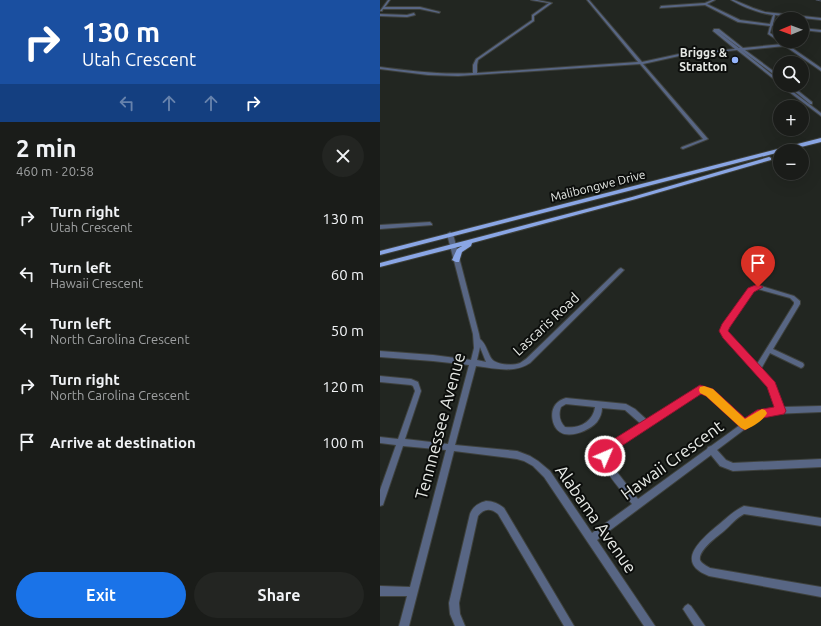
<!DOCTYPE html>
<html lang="en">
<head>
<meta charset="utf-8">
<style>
	:root { --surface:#1a1c19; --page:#232522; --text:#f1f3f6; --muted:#9fa1a2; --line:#383a38; --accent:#1a73e8 }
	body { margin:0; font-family:Ubuntu,sans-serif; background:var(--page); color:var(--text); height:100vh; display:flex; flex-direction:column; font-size:15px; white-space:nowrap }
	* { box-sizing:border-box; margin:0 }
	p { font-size:13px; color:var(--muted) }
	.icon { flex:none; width:22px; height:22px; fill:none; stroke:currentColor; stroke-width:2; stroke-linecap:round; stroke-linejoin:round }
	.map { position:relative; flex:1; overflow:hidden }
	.sheet { display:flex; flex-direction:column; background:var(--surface); width:380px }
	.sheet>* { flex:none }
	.top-card { background:#1a4fa0; color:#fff; overflow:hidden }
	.needle { width:26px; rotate:269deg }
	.fabs { position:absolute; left:393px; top:12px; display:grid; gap:8px }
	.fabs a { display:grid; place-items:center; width:36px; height:36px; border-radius:50%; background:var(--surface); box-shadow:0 4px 16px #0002,0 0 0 1px var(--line); font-size:20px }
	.pin { position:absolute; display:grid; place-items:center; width:34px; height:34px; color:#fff; margin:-41px -17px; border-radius:50% 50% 50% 0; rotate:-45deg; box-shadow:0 0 4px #0007 }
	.pin .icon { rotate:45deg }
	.me { position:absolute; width:44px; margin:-22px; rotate:45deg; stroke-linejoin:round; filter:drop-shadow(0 0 3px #0008) }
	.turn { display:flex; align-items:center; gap:14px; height:84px; padding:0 16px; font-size:18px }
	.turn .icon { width:52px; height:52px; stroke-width:2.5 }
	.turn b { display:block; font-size:28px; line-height:34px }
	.lanes { display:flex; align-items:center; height:38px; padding:0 16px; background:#0003; justify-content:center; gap:20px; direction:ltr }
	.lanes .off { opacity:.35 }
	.round { display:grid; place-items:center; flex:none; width:42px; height:42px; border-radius:21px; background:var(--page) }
	.overview { display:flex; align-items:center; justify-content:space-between; height:68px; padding:0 16px }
	h1 { font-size:24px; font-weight:700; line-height:30px }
	.button { display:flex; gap:8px; margin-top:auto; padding:8px 16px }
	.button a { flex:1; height:46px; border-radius:24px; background:var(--accent); color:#fff; font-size:16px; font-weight:700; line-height:46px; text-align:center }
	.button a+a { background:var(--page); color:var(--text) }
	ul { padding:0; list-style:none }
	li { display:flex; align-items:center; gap:12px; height:56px; padding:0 16px }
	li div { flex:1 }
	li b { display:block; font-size:15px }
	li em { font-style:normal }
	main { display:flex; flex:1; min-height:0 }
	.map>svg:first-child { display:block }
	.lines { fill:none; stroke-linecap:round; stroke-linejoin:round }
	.stream { stroke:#4c5465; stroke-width:1 }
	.minor-casing { stroke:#3e413d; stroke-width:2 }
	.major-casing { stroke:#3e413d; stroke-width:2 }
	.minor { fill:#586684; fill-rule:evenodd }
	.major { fill:#8aa6e5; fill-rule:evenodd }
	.route { fill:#e11d48; stroke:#92132f }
	.slow { fill:#f59e0b }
	.poi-dot { fill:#96b6fd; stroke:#0c0e0c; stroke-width:1.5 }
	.labels { text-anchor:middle; stroke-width:4; stroke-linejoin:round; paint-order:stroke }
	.far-poi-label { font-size:12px; font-weight:bold; fill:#e7eae6; stroke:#0c0e0c; text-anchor:end }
	.far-street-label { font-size:12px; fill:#e7eae6; stroke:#0c0e0c }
	.street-label { font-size:14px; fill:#e7eae6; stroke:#0c0e0c }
	.near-street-label { font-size:17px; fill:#e7eae6; stroke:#0c0e0c }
</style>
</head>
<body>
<main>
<section class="sheet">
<div class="top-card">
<div class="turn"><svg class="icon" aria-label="right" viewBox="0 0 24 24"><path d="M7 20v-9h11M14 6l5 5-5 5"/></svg><div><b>130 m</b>Utah Crescent</div></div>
<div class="lanes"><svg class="icon off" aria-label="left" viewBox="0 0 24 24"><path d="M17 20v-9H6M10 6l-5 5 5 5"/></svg><svg class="icon off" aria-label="ahead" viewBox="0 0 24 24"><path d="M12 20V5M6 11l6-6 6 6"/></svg><svg class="icon off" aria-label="ahead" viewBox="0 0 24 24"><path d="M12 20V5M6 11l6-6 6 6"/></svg><svg class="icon" aria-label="right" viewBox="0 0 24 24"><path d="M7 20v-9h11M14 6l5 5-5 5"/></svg></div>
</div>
<div class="overview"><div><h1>2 min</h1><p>460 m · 20:58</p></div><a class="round"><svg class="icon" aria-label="close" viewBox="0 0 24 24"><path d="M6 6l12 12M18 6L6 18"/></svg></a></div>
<ul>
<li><svg class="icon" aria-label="right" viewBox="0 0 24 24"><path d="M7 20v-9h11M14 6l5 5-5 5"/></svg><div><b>Turn right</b><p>Utah Crescent</p></div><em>130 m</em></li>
<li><svg class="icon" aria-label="left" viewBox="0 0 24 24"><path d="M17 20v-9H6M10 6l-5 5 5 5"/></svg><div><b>Turn left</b><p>Hawaii Crescent</p></div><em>60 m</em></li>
<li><svg class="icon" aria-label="left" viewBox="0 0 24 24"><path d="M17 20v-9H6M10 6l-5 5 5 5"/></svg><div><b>Turn left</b><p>North Carolina Crescent</p></div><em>50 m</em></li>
<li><svg class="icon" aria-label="right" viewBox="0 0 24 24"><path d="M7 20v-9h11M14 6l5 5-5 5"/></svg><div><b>Turn right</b><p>North Carolina Crescent</p></div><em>120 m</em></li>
<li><svg class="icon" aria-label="arrive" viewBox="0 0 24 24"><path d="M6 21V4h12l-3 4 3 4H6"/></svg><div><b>Arrive at destination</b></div><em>100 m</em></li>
</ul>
<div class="button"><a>Exit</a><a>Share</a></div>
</section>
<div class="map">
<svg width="441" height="626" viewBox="0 0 441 626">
	<rect width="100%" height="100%" fill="#222621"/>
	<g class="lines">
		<polyline class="stream" points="436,0 441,1"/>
		<g class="minor-casing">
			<g id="minor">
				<polygon points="8,0 10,0 5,7 40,7 60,12 59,13 40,9 3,9 2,11 0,11"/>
				<path d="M151,0H157L172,3L154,16V21L98,60L97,65V73L258,62L207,0H209L262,62L299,54L355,49L333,31L334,29H339L363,48L403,44L388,34L390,26L358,22L325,5L280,8L281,6L325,3L332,0H335L327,4L360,20L390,24L393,15C378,13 363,7 351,0H354L373,8L385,12L441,18V20L395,15L393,24L400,25V27L392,26L390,33L400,39V41H402L441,68V71L405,46L365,50L400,76V79L361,50L400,81V84L357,50L299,56L263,64L328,139L303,149L301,148L302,147L323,139L260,64L78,76L48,75L0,69V67C31,71 62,75 93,73V65L96,59L152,20V15L169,3ZM337,31L360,48H359Z"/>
				<polygon points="34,13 35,15 27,17 0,16 0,14 27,15"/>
				<polygon points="422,28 441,30 441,32 422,30"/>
				<polygon points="400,85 404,85 441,113 441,116"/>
				<polygon points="407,85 411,85 432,102 432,104 430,104"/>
				<polygon points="50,222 52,224 52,225 0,229 0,225"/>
				<path d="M70,232L73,234L99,334L100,339C106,344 107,351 111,358C115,365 133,366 140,363C142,362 144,360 146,359L239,269L241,268L244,270L150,363C134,374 114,368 96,366L75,445L137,451L150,456L158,461L170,471L212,533L252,504C244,494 223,470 221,459C221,453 224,449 227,445L261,424L245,410L222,408C222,413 220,418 217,422C210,430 190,439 180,432C171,426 169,409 178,402C180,400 183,399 186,398L246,404L255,409L267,420L320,387L332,390L366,421C375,414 384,408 396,408L389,386L344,338L341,331L342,326L369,289L378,285L414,296L420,301V304L393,349L423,363L424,365L423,367L421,368L419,367L390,353L381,369L394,383L403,407L441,406V412L392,414L381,417L337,450L346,460L353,463L441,459V467L353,471L340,466L331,455L217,540L275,626H264L164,477L153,466L144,461L137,459L74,451L29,626H19L27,596H0V586L30,587L66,450L23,446L4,502L3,505L0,506V490L16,445L0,443V437L18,439L35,391L33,386L31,385L0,382V376L31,379L38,382L41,391L25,439L68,444L89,365L53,361L0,357V351L53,355L91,360L94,348L93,334L67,234ZM378,289L410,298L414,302V304L377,364L349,335L347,331L348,327L373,291ZM100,347L106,362L97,360ZM321,393L328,394L360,425L331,446L328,447L327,449L258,499L230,463C229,457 229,454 233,449ZM186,404L215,407C213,422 199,429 185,427C180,422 178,415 181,407Z"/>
				<path d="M106,501C113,501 119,504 124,508L194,626H184L118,514C111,508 104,508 98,516L79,603L80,614L85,626H75L70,614L69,603L90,514C93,506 99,503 106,501Z"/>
				<path d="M364,506L441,518V526L364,514C356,518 351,525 344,531C338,536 318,550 320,560C322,564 327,566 330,568L441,587V597L329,576C295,563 319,541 337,526C346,519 353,511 364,506Z"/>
				<polygon points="308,604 311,606 325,626 314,626 303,609 305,606"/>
			</g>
		</g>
		<g class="major-casing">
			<g id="major">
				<polygon points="441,138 441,142 405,151 400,151 400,152 0,255 0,251"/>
				<polygon points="389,157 391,158 391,160 256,199 92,243 91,246 82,252 79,262 76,262 72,260 77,249 82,246 0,267 0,263 252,197"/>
			</g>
		</g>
		<use href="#minor" class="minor"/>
		<use href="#major" class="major"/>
	</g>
	<polygon class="route" points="378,284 383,287 374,292 350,327 348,331 395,382 406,411 404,414 383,418 365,430 361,428 326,396 321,394 234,451 229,459 225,461 221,459 219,456 223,446 226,444 320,385 333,389 365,418 377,410 394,407 387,387 343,338 339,331 342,324 368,288"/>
	<path class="slow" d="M324,386L333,389L365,419L382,409L385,410L387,413C384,420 372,427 365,430L361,428L326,396L320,393L319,390L320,387Z"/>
	<circle class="poi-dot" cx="355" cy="60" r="4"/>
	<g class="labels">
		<g class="far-poi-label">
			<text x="347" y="57">Briggs &amp;<tspan x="347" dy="14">Stratton</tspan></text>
		</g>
		<g class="far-street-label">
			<text transform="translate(218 186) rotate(-14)" y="4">Malibongwe Drive</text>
		</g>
		<g class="street-label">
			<text transform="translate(166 324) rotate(-43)" y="5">Lascaris Road</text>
		</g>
		<g class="near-street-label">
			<text transform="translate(60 426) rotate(-75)" y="6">Tennnessee Avenue</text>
			<text transform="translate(292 460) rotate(-36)" y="6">Hawaii Crescent</text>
			<text transform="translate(216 519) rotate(55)" y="6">Alabama Avenue</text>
		</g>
	</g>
</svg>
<div class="fabs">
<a><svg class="needle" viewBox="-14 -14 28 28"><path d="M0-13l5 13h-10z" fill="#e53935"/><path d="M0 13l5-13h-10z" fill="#9fa1a2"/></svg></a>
<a><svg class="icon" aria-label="search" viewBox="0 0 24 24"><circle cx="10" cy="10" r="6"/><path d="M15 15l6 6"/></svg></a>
<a>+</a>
<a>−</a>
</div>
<div class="pin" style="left:378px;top:287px;background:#d93025"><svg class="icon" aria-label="arrive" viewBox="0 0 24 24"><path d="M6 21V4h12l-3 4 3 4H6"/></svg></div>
<svg class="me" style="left:225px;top:456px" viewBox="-20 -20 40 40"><circle r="17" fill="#e11d48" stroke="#fff" stroke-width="3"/><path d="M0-11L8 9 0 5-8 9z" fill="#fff"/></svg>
</div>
</main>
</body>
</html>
